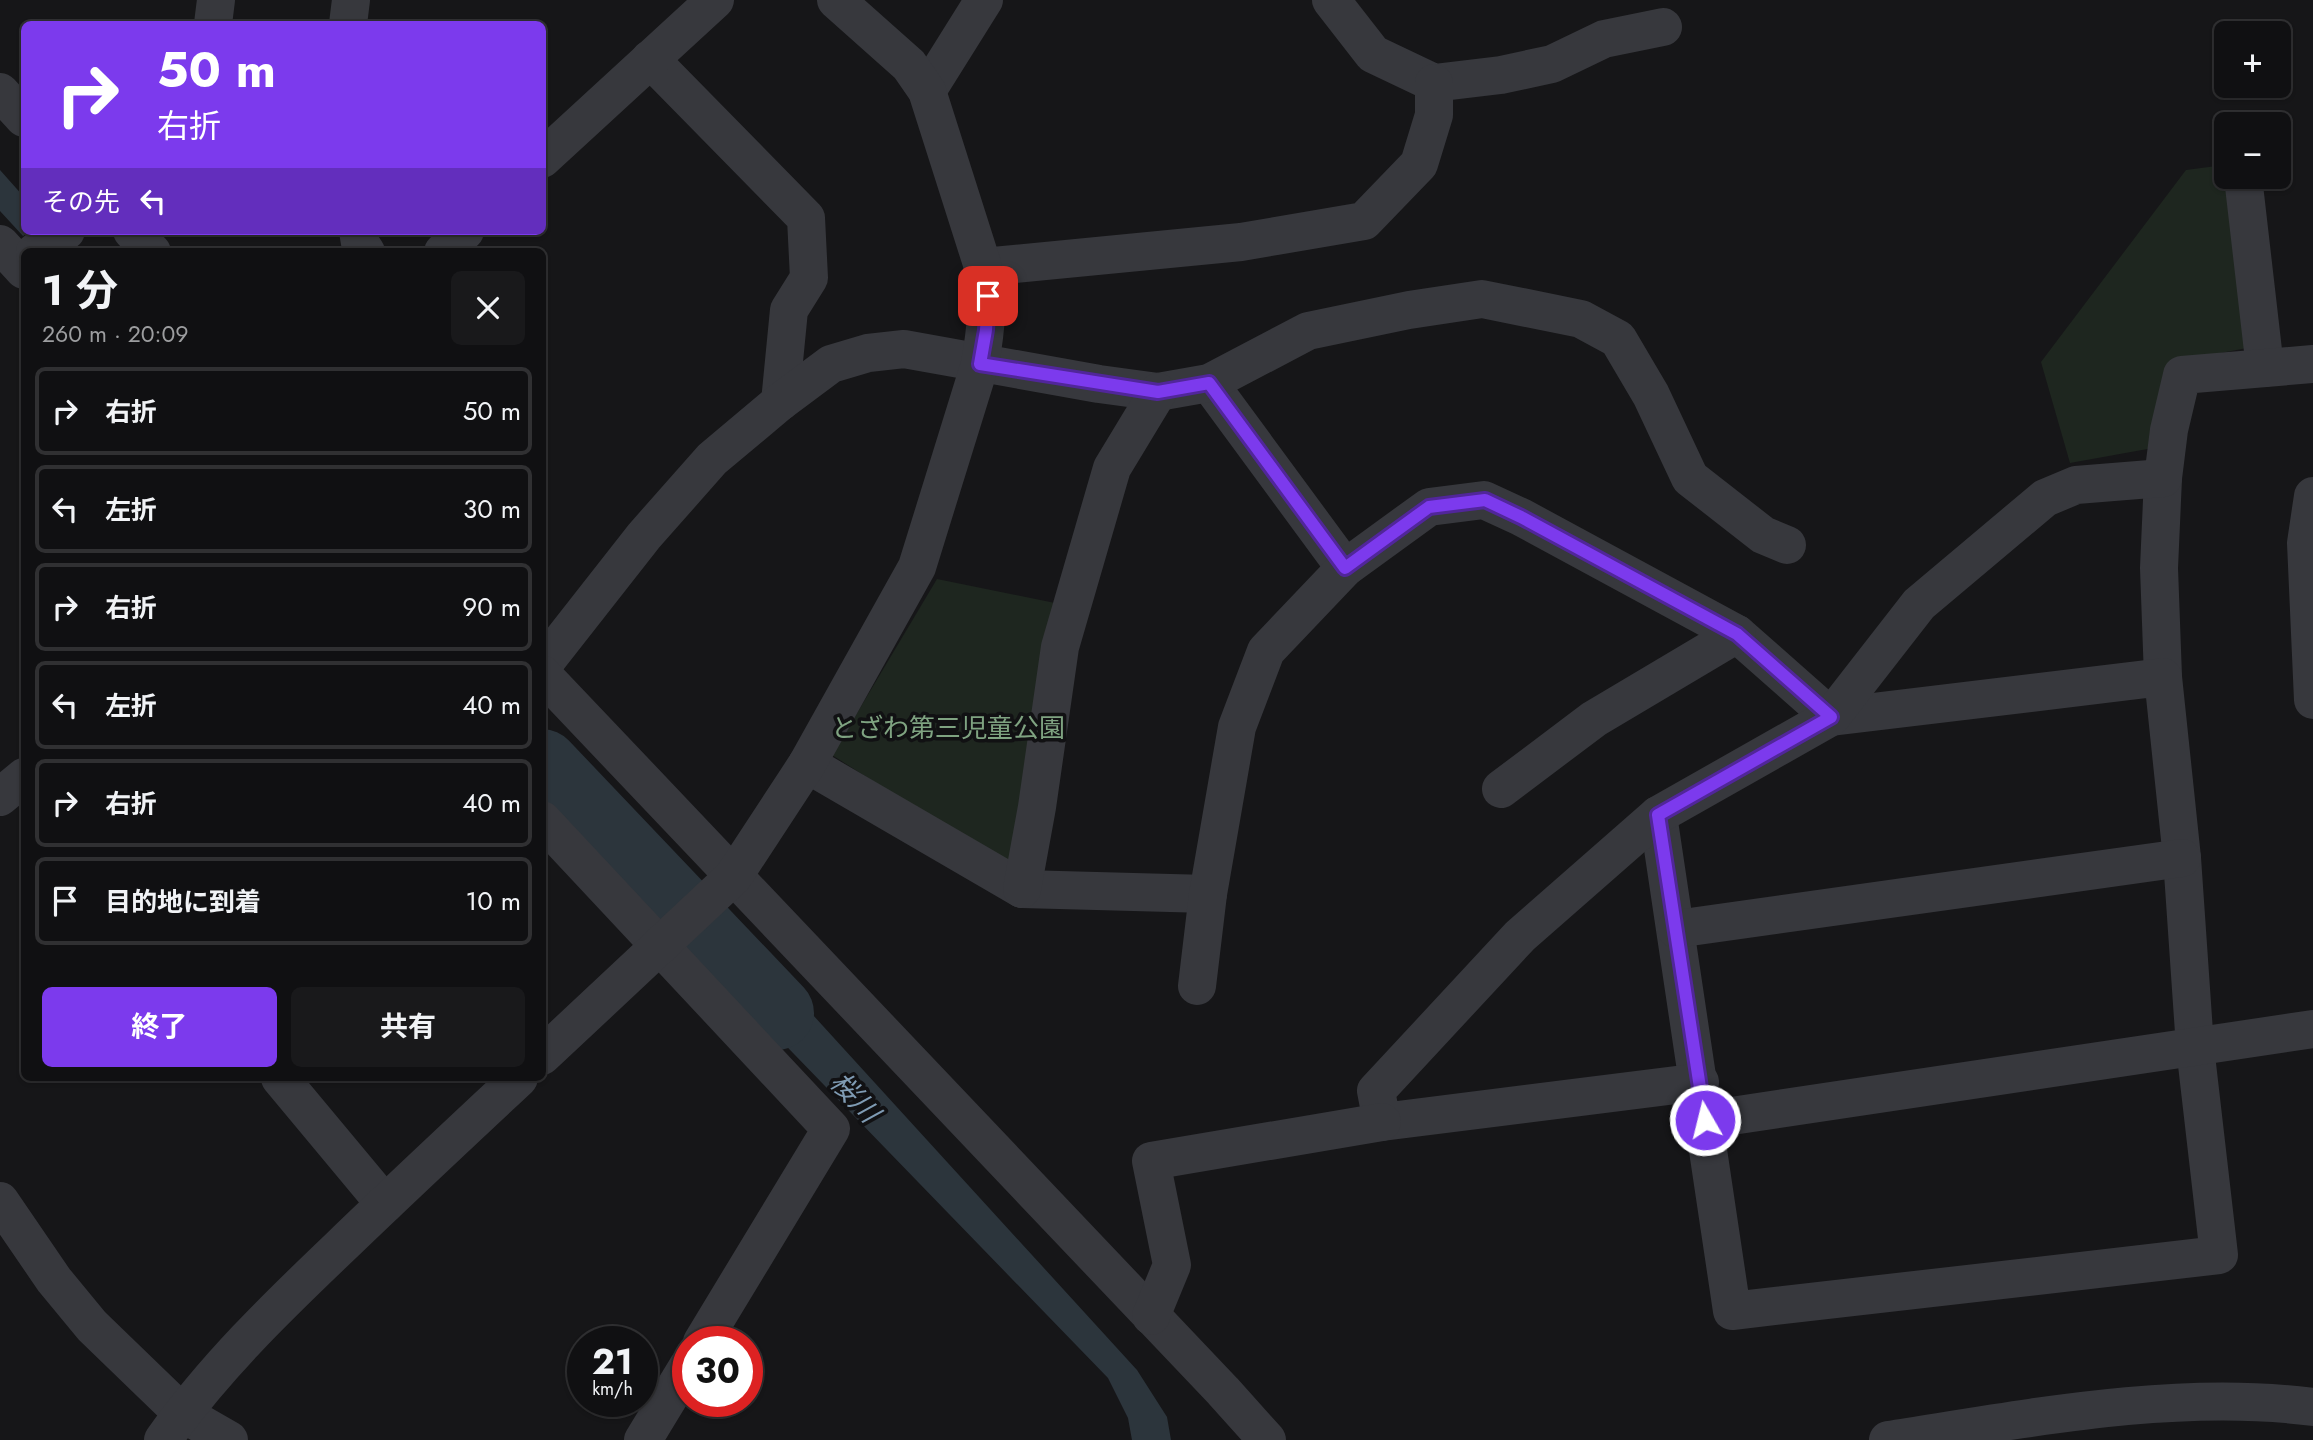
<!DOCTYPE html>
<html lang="ja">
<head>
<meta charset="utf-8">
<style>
	:root { --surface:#101012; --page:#19191b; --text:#f1f3f6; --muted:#9c9d9f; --line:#303032; --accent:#7c3aed }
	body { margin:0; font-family:Jost,"Noto Sans JP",sans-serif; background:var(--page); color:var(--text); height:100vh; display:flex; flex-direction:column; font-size:26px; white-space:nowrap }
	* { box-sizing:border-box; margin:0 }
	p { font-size:23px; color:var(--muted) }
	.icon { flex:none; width:38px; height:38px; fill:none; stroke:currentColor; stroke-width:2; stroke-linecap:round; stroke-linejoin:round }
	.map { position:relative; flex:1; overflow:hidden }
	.side { position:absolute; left:21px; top:248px; width:525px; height:833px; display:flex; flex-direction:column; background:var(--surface); border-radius:10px; box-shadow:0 2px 5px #0004,0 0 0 2px var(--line) }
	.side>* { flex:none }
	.banner { position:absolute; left:21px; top:21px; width:525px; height:214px; border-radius:10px; box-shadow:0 2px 5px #0004,0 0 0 2px var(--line); background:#7c3aed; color:#fff; overflow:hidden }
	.fabs { position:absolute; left:2214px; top:21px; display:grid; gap:14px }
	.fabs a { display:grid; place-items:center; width:77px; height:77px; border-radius:10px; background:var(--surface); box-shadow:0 2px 5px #0004,0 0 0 2px var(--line); font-size:35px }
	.speed { position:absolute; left:567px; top:1326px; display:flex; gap:14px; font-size:35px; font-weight:700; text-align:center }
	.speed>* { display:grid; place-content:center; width:91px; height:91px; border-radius:50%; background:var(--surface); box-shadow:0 2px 5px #0004,0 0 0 2px var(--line); line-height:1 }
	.speed small { font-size:18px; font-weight:400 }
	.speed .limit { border:10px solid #d22; background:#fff; color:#111 }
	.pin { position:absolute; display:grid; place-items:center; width:60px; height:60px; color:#fff; margin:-30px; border-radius:14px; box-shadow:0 4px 10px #0006 }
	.me { position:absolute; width:77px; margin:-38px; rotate:352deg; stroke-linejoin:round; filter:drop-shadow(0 0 5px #0008) }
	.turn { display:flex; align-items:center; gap:24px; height:147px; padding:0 21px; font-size:32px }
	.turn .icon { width:91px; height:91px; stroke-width:2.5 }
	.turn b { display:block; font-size:49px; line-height:60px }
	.then { display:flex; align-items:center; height:66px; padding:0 21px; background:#0003; gap:14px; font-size:26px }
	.round { display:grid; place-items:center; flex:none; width:74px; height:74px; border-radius:10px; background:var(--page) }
	.headline { display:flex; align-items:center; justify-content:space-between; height:119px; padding:0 21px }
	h1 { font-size:42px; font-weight:700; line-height:52px }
	.action { display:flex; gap:14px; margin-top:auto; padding:14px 21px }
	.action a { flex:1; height:80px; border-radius:10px; background:var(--accent); color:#fff; font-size:28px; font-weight:700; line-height:80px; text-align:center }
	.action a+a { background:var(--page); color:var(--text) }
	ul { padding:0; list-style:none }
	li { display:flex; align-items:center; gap:21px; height:88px; margin:0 14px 10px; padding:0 7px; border:4px solid var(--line); border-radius:10px }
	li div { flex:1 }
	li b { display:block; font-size:26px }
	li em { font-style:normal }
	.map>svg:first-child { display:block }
	.green { fill:#1e261f }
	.water { fill:#2c353c }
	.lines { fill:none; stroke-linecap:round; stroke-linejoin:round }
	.river { stroke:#2c353c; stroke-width:74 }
	.minor { stroke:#37383d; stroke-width:38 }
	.route-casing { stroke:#51269a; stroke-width:18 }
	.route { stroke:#7c3aed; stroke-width:12 }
	.labels { text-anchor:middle; stroke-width:7; stroke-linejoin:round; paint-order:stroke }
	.park-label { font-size:26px; fill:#7fa381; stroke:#111113 }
	.water-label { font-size:28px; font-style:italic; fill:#7f9bb3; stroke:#111113 }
</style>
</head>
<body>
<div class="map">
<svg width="2313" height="1440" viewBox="0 0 2313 1440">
	<rect width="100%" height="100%" fill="#161618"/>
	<g class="green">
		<polygon points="2224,165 2247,348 2173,362 2153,448 2070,463 2041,362 2186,170"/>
		<polygon points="937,579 1055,603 1011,869 832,755"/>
	</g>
	<g class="water">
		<polygon points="0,170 24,197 24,231 31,231 23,236 0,211"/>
		<polygon points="542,744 683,893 662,911 543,785"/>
		<polygon points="729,923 1137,1370 1167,1417 1171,1440 1132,1440 1128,1418 1108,1378 696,953"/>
	</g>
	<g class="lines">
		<polyline class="river" points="542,766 777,1013"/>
		<g class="minor">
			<polyline points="1331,0 1373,54 1434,83 1501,75 1552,64 1604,39 1663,27"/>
			<polyline points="213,24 216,0"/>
			<polyline points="348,24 351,0"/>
			<polyline points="650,59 806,218 809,278 789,310 780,402"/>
			<polyline points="927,91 984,0"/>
			<polyline points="0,92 24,118"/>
			<polyline points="542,159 715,0"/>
			<polyline points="2243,177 2265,368"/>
			<polyline points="132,231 152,252"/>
			<polyline points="358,231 360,243 366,252"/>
			<polyline points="0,244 24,270"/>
			<polyline points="35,252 66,231"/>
			<polyline points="443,252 465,231"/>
			<polyline points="983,267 1241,242 1364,221 1419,164 1434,115 1434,83"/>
			<polyline points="1209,383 1345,568"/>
			<polyline points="2163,478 2159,568 2163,677"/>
			<polyline points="2313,496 2306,543 2313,700"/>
			<polyline points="542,666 644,536 712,459 780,402 831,364 868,353 904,349 1099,384 1158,392 1209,383 1308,331 1409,310 1482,299 1581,319 1618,339 1651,395 1690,478 1763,535 1787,545"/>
			<polyline points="542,674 1223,1391 1267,1440"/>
			<polyline points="807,764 1022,889 1208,894"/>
			<polyline points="0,797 24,777"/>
			<polyline points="1658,815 1732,1311 2219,1255 2195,1047 2182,858 2163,677 1831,717 1737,634"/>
			<polyline points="542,820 831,1129 702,1342"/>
			<polyline points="1022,889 1037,807 1060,647 1112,468 1158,392"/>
			<polyline points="1676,929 2182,858"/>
			<polyline points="1197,986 1208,894 1237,727 1266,651 1345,568 1429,507 1484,500 1521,517 1737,634 1594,719 1501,789"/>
			<path d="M542,1056L733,877L807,764L917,567L980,364C986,329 989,301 983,267L927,91L909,65L836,0"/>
			<polyline points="280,1078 385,1204"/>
			<polyline points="1700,1082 1382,1122 1376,1091 1520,936 1658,815 1831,717 1919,604 2045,498 2076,485 2163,478 2169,430 2182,375 2313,364"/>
			<polyline points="1705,1120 2313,1029"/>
			<polyline points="0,1201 54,1280 92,1326 182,1413 229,1440"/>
			<polyline points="1151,1316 1172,1265 1151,1161 1382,1122"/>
			<path d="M163,1440C214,1368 276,1308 340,1247C399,1190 459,1134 519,1078"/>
			<polyline points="643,1440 688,1366"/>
			<path d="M1888,1440C2024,1419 2176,1389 2313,1407"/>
		</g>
	</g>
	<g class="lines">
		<g class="route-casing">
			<polyline id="route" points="988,296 986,330 980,364 1158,392 1209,383 1345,568 1429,507 1485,500 1521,517 1737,634 1831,717 1658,815 1705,1120"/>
		</g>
		<use href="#route" class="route"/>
	</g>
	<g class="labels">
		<g class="park-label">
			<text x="948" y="737">とざわ第三児童公園</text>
		</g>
		<g class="water-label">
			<text transform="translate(855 1097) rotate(47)" y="10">桜川</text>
		</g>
	</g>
</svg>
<div class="fabs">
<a>+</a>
<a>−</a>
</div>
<div class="speed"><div>21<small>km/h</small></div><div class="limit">30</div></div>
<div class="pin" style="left:988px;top:296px;background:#d93025"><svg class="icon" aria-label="arrive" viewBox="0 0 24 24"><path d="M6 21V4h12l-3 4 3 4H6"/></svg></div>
<svg class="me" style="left:1705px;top:1120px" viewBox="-20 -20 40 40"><circle r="17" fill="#7c3aed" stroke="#fff" stroke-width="3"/><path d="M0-11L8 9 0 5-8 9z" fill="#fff"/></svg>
<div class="banner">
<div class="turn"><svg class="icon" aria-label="right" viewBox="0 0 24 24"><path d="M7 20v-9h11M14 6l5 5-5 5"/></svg><div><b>50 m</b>右折</div></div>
<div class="then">その先<svg class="icon" aria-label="left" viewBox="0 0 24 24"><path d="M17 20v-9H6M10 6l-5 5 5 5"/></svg></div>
</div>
<section class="side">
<div class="headline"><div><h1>1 分</h1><p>260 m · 20:09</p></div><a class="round"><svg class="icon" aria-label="close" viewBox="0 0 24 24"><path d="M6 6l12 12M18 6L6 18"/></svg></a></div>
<ul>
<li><svg class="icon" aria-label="right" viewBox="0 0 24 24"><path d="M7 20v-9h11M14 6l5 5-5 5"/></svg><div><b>右折</b></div><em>50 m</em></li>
<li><svg class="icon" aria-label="left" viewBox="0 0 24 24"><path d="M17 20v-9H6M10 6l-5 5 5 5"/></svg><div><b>左折</b></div><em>30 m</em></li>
<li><svg class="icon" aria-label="right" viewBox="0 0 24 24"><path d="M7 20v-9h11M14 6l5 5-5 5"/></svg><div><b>右折</b></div><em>90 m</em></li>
<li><svg class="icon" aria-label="left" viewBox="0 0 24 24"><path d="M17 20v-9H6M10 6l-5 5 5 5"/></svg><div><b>左折</b></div><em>40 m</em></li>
<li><svg class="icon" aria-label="right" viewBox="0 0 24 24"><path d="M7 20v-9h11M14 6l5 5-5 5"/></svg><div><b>右折</b></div><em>40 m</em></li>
<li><svg class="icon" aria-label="arrive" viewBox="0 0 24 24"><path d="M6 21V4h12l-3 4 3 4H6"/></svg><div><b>目的地に到着</b></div><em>10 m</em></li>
</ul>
<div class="action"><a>終了</a><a>共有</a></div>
</section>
</div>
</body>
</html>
